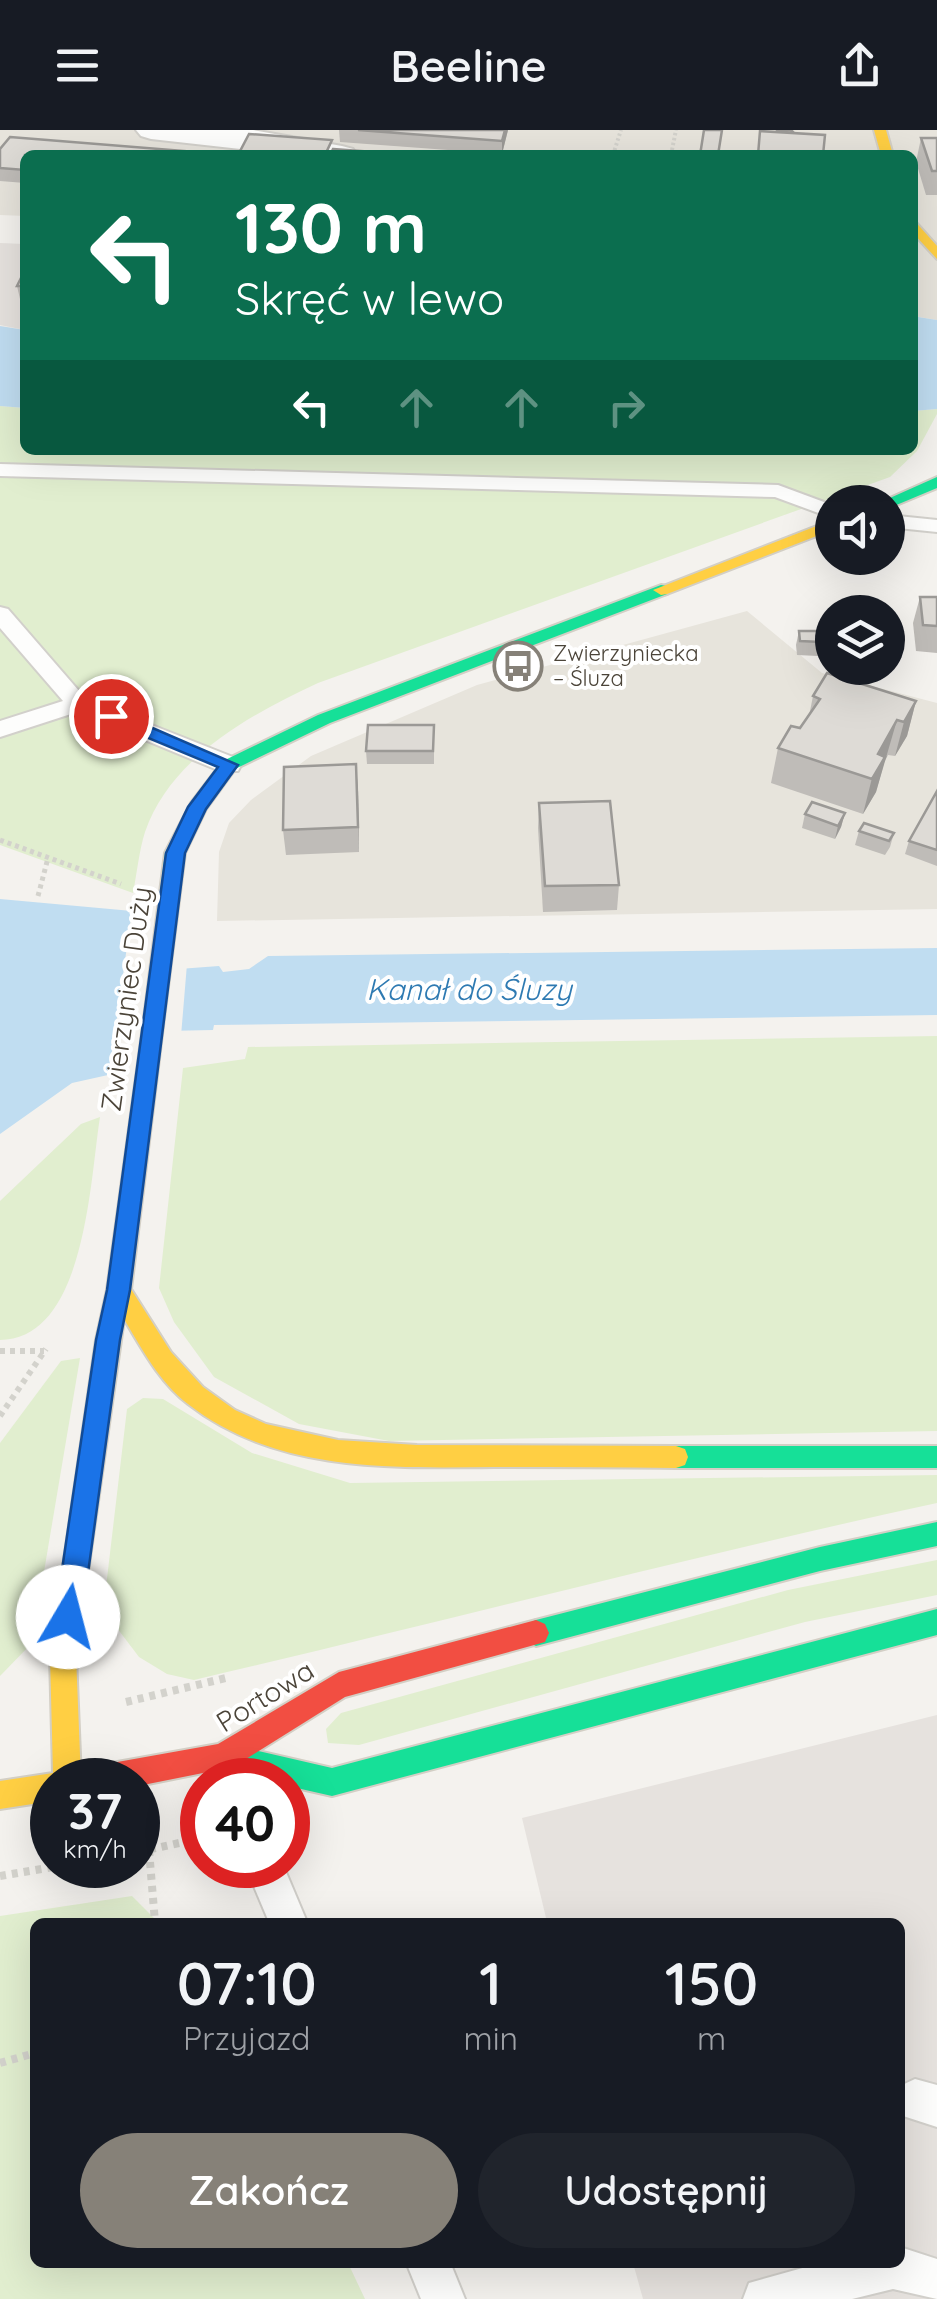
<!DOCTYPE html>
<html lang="pl">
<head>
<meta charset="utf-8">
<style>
	:root { --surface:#171b24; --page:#20242c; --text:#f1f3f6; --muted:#9ea1a6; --accent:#868178 }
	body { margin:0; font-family:Quicksand,sans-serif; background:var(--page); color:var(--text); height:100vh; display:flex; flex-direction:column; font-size:38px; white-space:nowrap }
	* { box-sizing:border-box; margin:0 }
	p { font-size:32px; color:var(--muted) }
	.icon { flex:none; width:55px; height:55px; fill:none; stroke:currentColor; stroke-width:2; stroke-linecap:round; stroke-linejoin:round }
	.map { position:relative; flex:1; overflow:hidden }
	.details { position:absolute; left:30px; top:1788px; width:875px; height:350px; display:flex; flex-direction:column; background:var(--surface); border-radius:15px; box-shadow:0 10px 40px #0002 }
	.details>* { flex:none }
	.banner { position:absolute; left:20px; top:20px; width:898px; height:305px; border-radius:15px; box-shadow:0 10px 40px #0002; background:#0b6e4f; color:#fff; overflow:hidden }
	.buttons { position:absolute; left:815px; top:355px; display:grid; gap:20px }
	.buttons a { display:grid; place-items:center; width:90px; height:90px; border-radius:50%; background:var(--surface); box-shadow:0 10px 40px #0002; font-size:50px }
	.speed { position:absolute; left:30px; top:1628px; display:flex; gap:20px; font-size:50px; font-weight:700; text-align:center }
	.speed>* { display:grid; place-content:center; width:130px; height:130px; border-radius:50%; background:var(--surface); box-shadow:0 10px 40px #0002; line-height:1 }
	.speed small { font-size:25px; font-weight:400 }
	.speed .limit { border:15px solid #d22; background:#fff; color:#111 }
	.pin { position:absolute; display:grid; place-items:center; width:85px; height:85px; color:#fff; margin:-42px; border:5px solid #fff; border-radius:50%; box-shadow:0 2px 10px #0007 }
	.me { position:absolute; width:110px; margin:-55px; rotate:8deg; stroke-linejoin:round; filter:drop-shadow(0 0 8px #0008) }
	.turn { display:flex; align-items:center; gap:35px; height:210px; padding:0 50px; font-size:45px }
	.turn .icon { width:130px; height:130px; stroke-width:2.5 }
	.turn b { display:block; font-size:70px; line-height:85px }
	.lanes { display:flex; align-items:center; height:95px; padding:0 50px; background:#0003; justify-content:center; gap:50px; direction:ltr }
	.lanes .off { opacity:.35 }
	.eta { display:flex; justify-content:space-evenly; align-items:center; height:170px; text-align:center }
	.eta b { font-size:60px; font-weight:600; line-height:70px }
	.button { display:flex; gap:20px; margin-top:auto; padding:20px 50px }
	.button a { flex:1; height:115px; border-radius:60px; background:var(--accent); color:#fff; font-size:40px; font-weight:600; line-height:115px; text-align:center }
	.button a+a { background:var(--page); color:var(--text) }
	header { display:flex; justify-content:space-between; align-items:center; height:130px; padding:0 50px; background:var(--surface); font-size:45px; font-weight:600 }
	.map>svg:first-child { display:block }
	.residential { fill:#e7e4dc }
	.industrial { fill:#e6e2de }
	.green { fill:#e1eecf }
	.water { fill:#c0ddf1 }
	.pier { fill:#f4f2ee }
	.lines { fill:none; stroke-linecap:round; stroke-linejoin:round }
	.lane-casing { stroke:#d2d0cb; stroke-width:4 }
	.street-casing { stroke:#d2d0cb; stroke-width:4 }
	.fast-casing { stroke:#d3cfc5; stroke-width:4 }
	.slow-casing { stroke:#d3cfc5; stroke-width:4 }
	.jam-casing { stroke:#d3cfc5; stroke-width:4 }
	.path-far3 { stroke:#d3d2cc; stroke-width:4; stroke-dasharray:2.5 2.5; stroke-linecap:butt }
	.path-far2 { stroke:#d3d2cc; stroke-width:5; stroke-dasharray:4 4; stroke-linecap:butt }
	.path-far1 { stroke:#d3d2cc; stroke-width:6; stroke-dasharray:5 5; stroke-linecap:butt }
	.path { stroke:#d3d2cc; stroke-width:8; stroke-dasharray:6 6; stroke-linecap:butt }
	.lane { fill:#fdfdfc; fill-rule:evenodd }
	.street { fill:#fdfdfc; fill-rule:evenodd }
	.fast { fill:#16e098; fill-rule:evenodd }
	.slow { fill:#ffcf43; fill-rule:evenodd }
	.jam { fill:#f24e42; fill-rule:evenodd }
	.wall { fill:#bfbcb8 }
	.shaded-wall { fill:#9b9996 }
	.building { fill:#dedbd6; stroke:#9b9996; stroke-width:2.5 }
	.route { fill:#1a73e8; stroke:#114b97; stroke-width:2.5 }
	.labels { text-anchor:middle; stroke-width:8; stroke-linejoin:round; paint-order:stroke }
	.far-poi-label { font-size:22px; fill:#4b4439; stroke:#fff; text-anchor:start }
	.street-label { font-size:28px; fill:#4b4439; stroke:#fff }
	.water-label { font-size:30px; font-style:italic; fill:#2e7ab2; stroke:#fff }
</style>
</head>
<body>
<header><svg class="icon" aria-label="menu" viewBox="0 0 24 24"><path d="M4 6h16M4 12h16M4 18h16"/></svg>Beeline<svg class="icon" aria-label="share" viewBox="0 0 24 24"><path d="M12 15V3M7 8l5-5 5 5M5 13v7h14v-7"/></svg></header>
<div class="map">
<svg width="937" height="2169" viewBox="0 0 937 2169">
	<rect width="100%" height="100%" fill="#f4f2ee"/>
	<g class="residential">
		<polygon points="0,0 937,0 937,190 913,186 912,25 25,25 25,86 0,85"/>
		<polygon points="747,481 822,543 937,573 937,779 217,791 219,722 229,693 251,670 311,626 477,555"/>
	</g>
	<g class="industrial">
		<polygon points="0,113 25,114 25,200 0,195"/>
		<polygon points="937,1585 937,2169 643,2169 633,2133 900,2132 900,1792 547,1792 522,1688"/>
	</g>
	<g class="green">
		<path d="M0,276L25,278V320H912L913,281L937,279V284L917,321L890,347L318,553C250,585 171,627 145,702C139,721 137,743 133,763L0,715Z"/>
		<polygon points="937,906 937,1301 389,1311 299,1294 214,1247 174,1192 159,1158 183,938 245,929 248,917"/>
		<path d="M100,987C90,1049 86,1209 0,1210V1071L81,994Z"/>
		<polygon points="80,1228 32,1513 0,1546 0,1313 61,1231"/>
		<path d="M143,1268L163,1269L252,1323L350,1353L937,1345V1373C688,1427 442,1492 194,1550L167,1544L139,1527L117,1498L106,1457L127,1279Z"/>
		<polygon points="937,1430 937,1465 805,1492 359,1615 328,1613 326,1599 341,1583 788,1460"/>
		<polygon points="132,1766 158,1792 35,1792 35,2132 348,2133 365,2169 0,2169 0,1786"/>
	</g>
	<g class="water">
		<polygon points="912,186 937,190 937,279 913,281"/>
		<polygon points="0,196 25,200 25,278 0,276"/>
		<polygon points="0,769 132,781 125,843 219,836 223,842 249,839 268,826 937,818 937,885 214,895 213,900 117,902 108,945 72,953 0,1004"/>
	</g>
	<polygon class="pier" points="132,781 137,781 130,838 187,834 181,906 121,907 113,947 108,951"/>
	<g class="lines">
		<g class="lane-casing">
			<g id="lane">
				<polygon points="0,334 778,355 832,375 832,388 775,367 0,346"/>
				<polygon points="888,385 937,390 937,402 888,397"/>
				<polygon points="0,477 8,479 86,569 238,629 241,635 238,641 220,641 77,582 0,607 0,591 63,571 0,498"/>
				<polygon points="245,1735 283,1735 307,1792 269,1792"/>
				<polygon points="915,1949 937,1955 937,1997 900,1985 900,1956"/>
				<polygon points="900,2117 937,2129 937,2169 893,2159 852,2169 743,2169 749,2153 824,2132 900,2132"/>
				<polygon points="406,2132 450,2132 465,2169 421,2169"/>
			</g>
		</g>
		<g class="street-casing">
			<polygon id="street" points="136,0 253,0 342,16 353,19 357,25 293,25 151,9 141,6"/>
		</g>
		<g class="fast-casing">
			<g id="fast">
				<polygon points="937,347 937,358 894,376 888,378 888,372 881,372"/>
				<polygon points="661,455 667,456 667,464 330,593 235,639 206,679 185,723 163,896 153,904 146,902 143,896 165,723 191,673 223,631 318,585"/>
				<polygon points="676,1316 937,1316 937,1338 676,1338 667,1335 664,1327 667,1319"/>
				<polygon points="937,1392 937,1416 820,1441 536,1516 527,1512 523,1503 527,1494 536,1490 820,1417"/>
				<path d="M937,1479V1505L332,1666L288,1656V1650C262,1650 237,1647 213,1637L209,1627L213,1617L223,1613L332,1638Z"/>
			</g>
		</g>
		<g class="slow-casing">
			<g id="slow">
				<polygon points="874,0 886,0 893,25 881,25"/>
				<polygon points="912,88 937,116 937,129 912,102"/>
				<polygon points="832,390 832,400 667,464 661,465 653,460"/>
				<path d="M153,888L163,896L131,1159L171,1222L203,1257L235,1280L266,1294L338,1310L417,1315L676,1316L685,1319L688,1327L685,1335L676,1338C615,1337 554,1337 494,1337C389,1338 275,1342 188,1274C160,1253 142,1219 124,1189L76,1526L81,1650H52V1671L0,1679V1651L53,1643L50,1526L96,1210L107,1160L143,896Z"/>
			</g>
		</g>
		<g class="jam-casing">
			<polygon id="jam" points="536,1490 545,1494 549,1503 545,1512 345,1567 233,1637 138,1656 138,1650 81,1650 85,1640 95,1636 218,1614 339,1542"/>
		</g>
		<g class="path-far3">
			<polyline points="613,25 621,0"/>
			<polyline points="671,25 676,0"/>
		</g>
		<g class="path-far2">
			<polyline points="0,710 121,754"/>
			<polyline points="38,766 48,728"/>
		</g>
		<g class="path-far1">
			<polyline points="0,1221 44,1221"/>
			<polyline points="0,1286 46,1219"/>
		</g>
		<g class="path">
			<polyline points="126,1572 226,1548"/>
			<polyline points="149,1720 155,1792"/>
			<polyline points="138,1722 202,1708"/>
			<polyline points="0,1746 65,1735"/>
			<polyline points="0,1933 35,1923"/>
		</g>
		<use href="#lane" class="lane"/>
		<use href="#street" class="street"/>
		<use href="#fast" class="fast"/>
		<use href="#slow" class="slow"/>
		<use href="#jam" class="jam"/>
	</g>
	<g class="wall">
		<polygon points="339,0 508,0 502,24 340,12"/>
		<polygon points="921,8 937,8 937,65 926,65 916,32"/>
		<polygon points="0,19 209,23 209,25 25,25 25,53 0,51"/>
		<polygon points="25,146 25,170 20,169 17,156"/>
		<polygon points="920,467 937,467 937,523 916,521 913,493"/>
		<polygon points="799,501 821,512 818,526 797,525 796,515"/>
		<polygon points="813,566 916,571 907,606 895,626 888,625 884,633 876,662 863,684 771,653 778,618 800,598 809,586"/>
		<polygon points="434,595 434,634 367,634 366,621"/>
		<polygon points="358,660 359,722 286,725 283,700"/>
		<polygon points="937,661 937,736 905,724 909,711"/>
		<polygon points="539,673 619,755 617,780 543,782 538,698"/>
		<polygon points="845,683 841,697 835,709 802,698 805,684"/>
		<polygon points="859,701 894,703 890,717 885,725 855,715"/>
	</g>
	<g class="shaded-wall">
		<polygon points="505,0 508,0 502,24 502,11"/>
		<polygon points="916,571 907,606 895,626 904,592"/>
		<polygon points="897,590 876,662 863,684 878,624"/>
		<polygon points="356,634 358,660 359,722 358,697"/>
		<polygon points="845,683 841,697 835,709 838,696"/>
	</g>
	<g class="building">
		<polygon points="358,0 505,0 502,11"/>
		<polygon points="704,0 722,0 718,25 700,25"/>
		<polygon points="777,0 791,0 794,3 779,2"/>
		<polygon points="760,1 825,5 823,25 758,25"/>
		<polygon points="249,4 332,10 325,25 238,25"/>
		<polygon points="10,7 209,23 207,25 25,25 25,40 0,38 0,19"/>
		<polygon points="921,8 937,8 937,41 932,41"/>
		<polygon points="333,19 416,25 330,25"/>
		<polygon points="22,146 25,146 25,156 17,156"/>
		<polygon points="920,467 937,467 937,496 923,495"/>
		<polygon points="799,501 819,501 821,512 800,511"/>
		<polygon points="827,543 916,571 904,592 897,590 878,624 885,627 872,649 778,618 791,596 800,598 820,569 813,566"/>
		<polygon points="368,595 434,595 433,621 366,621"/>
		<polygon points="356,634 358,697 283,700 284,637"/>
		<polygon points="937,661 937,720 909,711"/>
		<polygon points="610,671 619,755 545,756 539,673"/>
		<polygon points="812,672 845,683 838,696 805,684"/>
		<polygon points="864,693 894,703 889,711 859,701"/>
	</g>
	<polygon class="route" points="111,580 238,635 206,679 185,723 130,1160 120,1210 82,1487 78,1496 68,1500 59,1496 55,1487 96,1210 107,1160 166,723 188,677 218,637 105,590 105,582"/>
	<defs>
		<g id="bus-ring" transform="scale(2.5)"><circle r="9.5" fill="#fff" stroke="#868178" stroke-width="1.5"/><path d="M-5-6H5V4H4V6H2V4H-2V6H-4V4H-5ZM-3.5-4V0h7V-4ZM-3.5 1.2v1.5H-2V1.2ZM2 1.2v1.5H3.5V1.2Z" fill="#868178"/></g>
	</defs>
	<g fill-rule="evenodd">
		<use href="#bus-ring" x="518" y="536"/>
	</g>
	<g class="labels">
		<g class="far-poi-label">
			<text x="553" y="531">Zwierzyniecka<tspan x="553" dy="25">– Śluza</tspan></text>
		</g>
		<g class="street-label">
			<text transform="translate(126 869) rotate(-82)" y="10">Zwierzyniec Duży</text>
			<text transform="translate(265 1566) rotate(-32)" y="10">Portowa</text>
		</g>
		<g class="water-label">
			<text x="469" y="870">Kanał do Śluzy</text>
		</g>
	</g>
</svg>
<div class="buttons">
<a><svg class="icon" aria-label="sound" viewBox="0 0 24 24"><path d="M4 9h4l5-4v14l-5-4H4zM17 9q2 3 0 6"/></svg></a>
<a><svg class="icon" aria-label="layers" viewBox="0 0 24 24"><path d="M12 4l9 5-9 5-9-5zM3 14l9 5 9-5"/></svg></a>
</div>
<div class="speed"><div>37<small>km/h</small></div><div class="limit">40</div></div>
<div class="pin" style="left:111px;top:586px;background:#d93025"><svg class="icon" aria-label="arrive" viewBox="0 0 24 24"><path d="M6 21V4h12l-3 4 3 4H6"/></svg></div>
<svg class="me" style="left:68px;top:1487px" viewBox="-20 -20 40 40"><circle r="19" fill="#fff"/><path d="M0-13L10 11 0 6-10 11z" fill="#1a73e8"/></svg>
<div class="banner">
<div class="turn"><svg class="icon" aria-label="left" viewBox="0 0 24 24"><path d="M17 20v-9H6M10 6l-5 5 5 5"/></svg><div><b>130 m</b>Skręć w lewo</div></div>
<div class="lanes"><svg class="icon" aria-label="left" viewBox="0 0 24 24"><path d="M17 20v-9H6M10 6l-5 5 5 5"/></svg><svg class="icon off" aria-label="ahead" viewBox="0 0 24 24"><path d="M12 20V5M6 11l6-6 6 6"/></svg><svg class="icon off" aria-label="ahead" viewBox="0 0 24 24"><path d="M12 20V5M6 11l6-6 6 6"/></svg><svg class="icon off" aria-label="right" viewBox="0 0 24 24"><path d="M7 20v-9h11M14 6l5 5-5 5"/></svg></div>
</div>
<section class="details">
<div class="eta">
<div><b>07:10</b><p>Przyjazd</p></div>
<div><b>1</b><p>min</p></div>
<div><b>150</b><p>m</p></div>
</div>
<div class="button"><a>Zakończ</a><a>Udostępnij</a></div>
</section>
</div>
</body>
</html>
